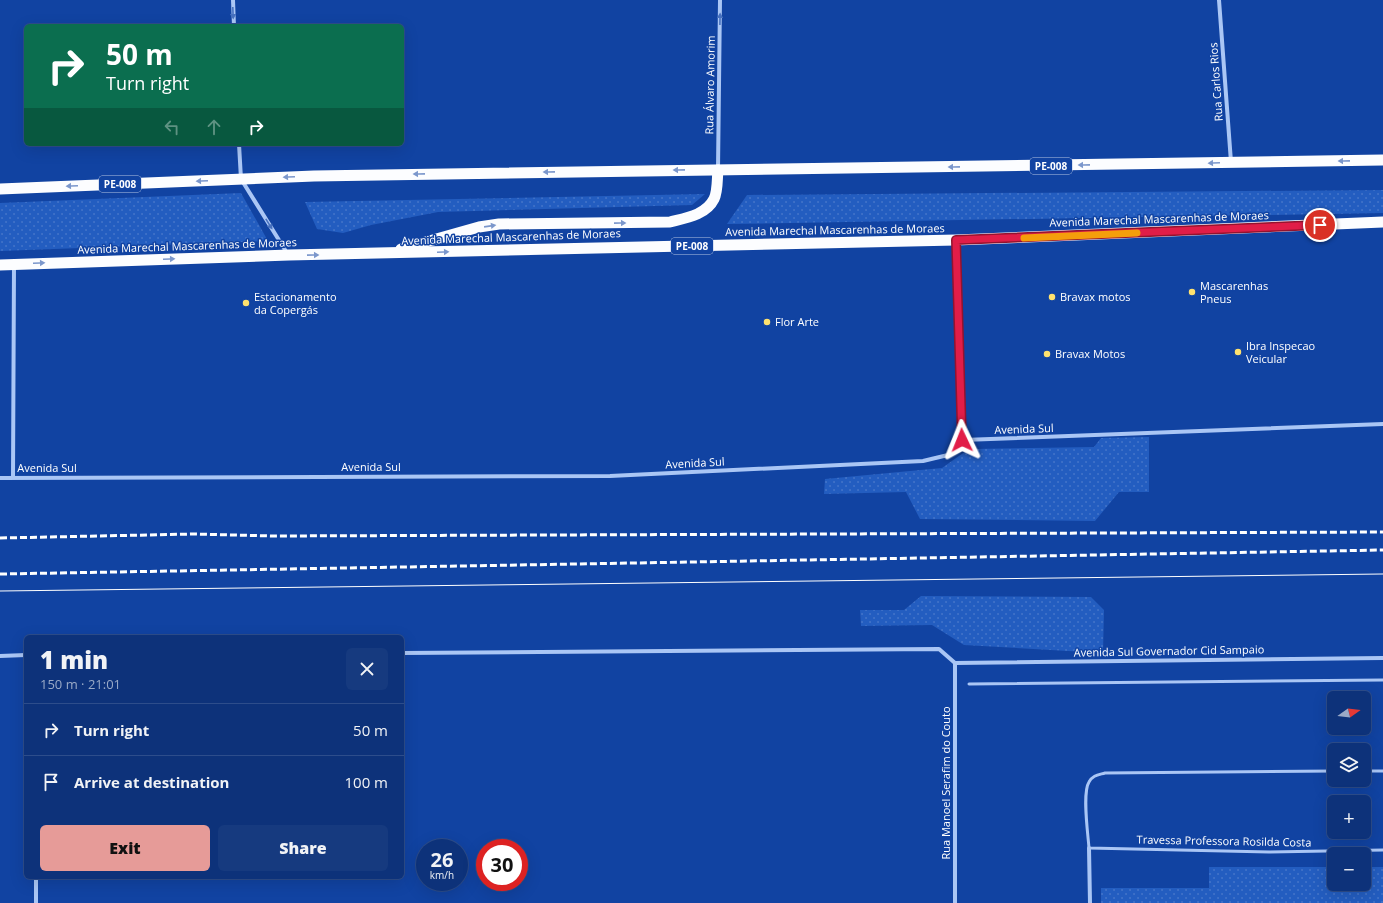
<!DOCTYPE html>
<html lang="en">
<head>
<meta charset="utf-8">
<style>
	:root { --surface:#0d327a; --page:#163a7f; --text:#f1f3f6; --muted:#9aaac7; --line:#2d4d8b; --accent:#e69b98 }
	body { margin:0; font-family:"Open Sans",sans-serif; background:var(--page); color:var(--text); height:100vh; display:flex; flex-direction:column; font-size:15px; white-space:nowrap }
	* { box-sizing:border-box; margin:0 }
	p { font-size:13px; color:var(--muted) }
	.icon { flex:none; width:22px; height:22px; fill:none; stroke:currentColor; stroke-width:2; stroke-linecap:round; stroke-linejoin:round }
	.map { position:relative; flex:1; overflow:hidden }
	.sheet { position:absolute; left:24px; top:635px; width:380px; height:244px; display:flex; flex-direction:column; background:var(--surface); border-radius:6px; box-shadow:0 4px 16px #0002,0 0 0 1px var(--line) }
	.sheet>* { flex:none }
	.guide { position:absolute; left:24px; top:24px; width:380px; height:122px; border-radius:6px; box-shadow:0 4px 16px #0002,0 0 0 1px var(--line); background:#0b6e4f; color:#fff; overflow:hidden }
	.needle { width:26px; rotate:76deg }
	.tools { position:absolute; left:1327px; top:691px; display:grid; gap:8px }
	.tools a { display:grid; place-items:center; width:44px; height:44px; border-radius:6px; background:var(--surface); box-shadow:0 4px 16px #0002,0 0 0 1px var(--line); font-size:20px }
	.speed { position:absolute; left:416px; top:839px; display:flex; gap:8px; font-size:20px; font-weight:700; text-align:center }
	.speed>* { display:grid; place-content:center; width:52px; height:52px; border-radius:50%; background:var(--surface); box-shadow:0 4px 16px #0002,0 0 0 1px var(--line); line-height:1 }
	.speed small { font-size:10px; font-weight:400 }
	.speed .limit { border:6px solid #d22; background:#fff; color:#111 }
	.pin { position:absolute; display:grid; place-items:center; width:34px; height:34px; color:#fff; margin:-17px; border:2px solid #fff; border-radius:50%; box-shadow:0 1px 4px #0007 }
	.me { position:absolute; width:44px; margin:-22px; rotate:358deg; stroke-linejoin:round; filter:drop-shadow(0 0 3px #0008) }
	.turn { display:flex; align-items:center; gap:14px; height:84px; padding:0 16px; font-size:18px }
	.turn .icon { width:52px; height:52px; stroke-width:2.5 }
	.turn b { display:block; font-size:28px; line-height:34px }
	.lanes { display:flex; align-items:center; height:38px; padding:0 16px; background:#0003; justify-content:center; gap:20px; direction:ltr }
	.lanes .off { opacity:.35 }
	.round { display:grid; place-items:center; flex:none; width:42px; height:42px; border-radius:6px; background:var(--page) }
	.head { display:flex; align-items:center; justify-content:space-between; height:68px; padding:0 16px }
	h1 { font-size:24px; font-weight:800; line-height:30px }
	.primary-button { display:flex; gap:8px; margin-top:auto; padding:8px 16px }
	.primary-button a { flex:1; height:46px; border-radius:6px; background:var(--accent); color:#111; font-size:16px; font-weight:800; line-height:46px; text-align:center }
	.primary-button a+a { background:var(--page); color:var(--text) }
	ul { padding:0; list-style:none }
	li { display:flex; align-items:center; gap:12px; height:52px; padding:0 16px; border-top:1px solid var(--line) }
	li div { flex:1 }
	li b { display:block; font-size:15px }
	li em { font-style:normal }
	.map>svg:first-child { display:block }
	.grass { fill:url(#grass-dots) }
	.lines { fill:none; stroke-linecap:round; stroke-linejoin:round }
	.service { stroke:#aac6f5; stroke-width:3 }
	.minor { stroke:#aac6f5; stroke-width:4 }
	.trunk { stroke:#fcfdff; stroke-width:11 }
	.tram { stroke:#fff; stroke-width:1 }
	.rail { stroke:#fff; stroke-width:3; stroke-dasharray:7 3; stroke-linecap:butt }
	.oneway { fill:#4771bf }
	.oneway2 { fill:#7b97cc }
	.route-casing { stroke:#92132f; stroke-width:10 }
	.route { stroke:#e11d48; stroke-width:7 }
	.slow { stroke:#f59e0b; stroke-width:7 }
	.poi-dot { fill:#ffe26f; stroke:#1143a2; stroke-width:1.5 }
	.labels { text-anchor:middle; stroke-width:3; stroke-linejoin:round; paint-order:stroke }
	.shield { fill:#1143a2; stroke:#b8c7e3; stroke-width:1 }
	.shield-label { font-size:10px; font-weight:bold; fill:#fff }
	.street-label { font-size:11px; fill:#fff; stroke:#1143a2 }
	.poi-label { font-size:11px; fill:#fff; stroke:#1143a2; text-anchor:start }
</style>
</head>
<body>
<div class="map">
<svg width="1383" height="903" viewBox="0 0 1383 903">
	<defs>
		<pattern id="grass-dots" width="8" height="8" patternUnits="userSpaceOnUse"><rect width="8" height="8" fill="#235dc0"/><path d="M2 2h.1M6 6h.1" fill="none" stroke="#4475c9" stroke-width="1.8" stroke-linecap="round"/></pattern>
	</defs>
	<rect width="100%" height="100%" fill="#1143a2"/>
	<g class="grass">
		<polygon points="1383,190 1383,213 727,224 747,195"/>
		<polygon points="241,193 268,241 0,251 0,203"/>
		<polygon points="705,194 692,205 438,212 371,225 343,233 317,229 305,202"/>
		<polygon points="1149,437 1149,492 1119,492 1095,521 920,519 906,492 824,494 825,479 942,468 966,451 973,449 1094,447 1101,438"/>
		<polygon points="921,596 1091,597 1104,610 1103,653 964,645 932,625 861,626 860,610 904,610"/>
		<polygon points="1209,867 1334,867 1334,884 1364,884 1364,867 1383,867 1383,903 1101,903 1101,888 1209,888"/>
	</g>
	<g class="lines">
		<g class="service">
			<polyline points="969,684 1383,680"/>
			<path d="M1334,771L1105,773C1098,775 1093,775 1089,782C1082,793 1088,834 1089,848L1269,852L1383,850"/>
			<polyline points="1364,771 1383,771"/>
		</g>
		<g class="minor">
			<polyline points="233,0 234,26"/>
			<polyline points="1219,0 1231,162"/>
			<polyline points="239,144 241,179 287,253"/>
			<polyline points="718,169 720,0"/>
			<polyline points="956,241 963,440"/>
			<polyline points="13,477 14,265"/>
			<polyline points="0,478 610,476 923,461 948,455 963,440 1383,424"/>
			<polyline points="402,653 939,649 955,663"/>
			<polyline points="0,656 26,655"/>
			<polyline points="955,663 1383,658"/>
			<polyline points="955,663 955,903"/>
			<polyline points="1089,848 1090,903"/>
			<polyline points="36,877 36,903"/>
		</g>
		<g class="trunk">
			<polyline points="0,189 314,176 1383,160"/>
			<path d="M401,249L479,227L499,224L670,222C686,218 706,215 714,199C718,191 717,178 718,170"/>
			<polyline points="0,265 289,255 956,240 1383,222"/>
		</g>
		<polyline class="tram" points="0,591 1383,574"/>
		<g class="rail">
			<polyline points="0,538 195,534 273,536 1383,532"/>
			<polyline points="0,574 1383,550"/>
		</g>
	</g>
	<defs><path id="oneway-solid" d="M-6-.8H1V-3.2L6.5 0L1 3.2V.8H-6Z"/></defs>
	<g class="oneway">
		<use href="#oneway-solid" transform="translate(233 13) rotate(88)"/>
		<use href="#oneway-solid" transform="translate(720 19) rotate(-89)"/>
		<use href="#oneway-solid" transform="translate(269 224) rotate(58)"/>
	</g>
	<g class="oneway2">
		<use href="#oneway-solid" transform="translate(1344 161) rotate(179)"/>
		<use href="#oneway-solid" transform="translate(1214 163) rotate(178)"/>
		<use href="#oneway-solid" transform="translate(1084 165) rotate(179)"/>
		<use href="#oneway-solid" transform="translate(954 167) rotate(179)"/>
		<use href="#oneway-solid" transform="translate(679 170) rotate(179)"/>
		<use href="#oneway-solid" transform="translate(549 172) rotate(179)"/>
		<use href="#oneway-solid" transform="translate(419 174) rotate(179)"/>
		<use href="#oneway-solid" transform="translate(289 177) rotate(177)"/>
		<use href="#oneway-solid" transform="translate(202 181) rotate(178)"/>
		<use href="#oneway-solid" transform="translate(72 186) rotate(178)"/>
		<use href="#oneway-solid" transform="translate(620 223) rotate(-1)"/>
		<use href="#oneway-solid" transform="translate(490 226) rotate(-8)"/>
		<use href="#oneway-solid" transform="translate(443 252) rotate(-2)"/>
		<use href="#oneway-solid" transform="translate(313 255) rotate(-1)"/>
		<use href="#oneway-solid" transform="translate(169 259) rotate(-2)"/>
		<use href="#oneway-solid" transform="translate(39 263) rotate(-2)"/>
	</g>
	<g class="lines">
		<g class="route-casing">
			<polyline id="route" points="962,440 956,240 1320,225"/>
		</g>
		<use href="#route" class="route"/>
		<polyline class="slow" points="1024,238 1137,233"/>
	</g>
	<g class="poi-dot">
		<circle cx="1192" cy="292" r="4"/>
		<circle cx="1052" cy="297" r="4"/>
		<circle cx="246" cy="303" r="4"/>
		<circle cx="767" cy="322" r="4"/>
		<circle cx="1238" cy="352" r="4"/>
		<circle cx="1047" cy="354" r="4"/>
	</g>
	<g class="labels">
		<g class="shield">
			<rect x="1030" y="158" width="42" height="16" rx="3"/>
			<rect x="99" y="176" width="42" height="16" rx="3"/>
			<rect x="671" y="238" width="42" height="16" rx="3"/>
		</g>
		<g class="shield-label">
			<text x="1051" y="170">PE-008</text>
			<text x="120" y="188">PE-008</text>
			<text x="692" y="250">PE-008</text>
		</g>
		<g class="street-label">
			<text transform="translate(1216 82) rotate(-94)" y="4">Rua Carlos Rios</text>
			<text transform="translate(710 85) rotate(-89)" y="4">Rua Álvaro Amorim</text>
			<text transform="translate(1159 219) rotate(-2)" y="4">Avenida Marechal Mascarenhas de Moraes</text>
			<text transform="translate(835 230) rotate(-1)" y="4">Avenida Marechal Mascarenhas de Moraes</text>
			<text transform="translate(511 237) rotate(-2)" y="4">Avenida Marechal Mascarenhas de Moraes</text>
			<text transform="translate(187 246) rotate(-2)" y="4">Avenida Marechal Mascarenhas de Moraes</text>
			<text transform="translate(1024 429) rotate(-2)" y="4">Avenida Sul</text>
			<text transform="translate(695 463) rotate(-3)" y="4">Avenida Sul</text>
			<text x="371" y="471">Avenida Sul</text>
			<text x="47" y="472">Avenida Sul</text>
			<text transform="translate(1169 651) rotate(-1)" y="4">Avenida Sul Governador Cid Sampaio</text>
			<text transform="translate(946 783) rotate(-90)" y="4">Rua Manoel Serafim do Couto</text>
			<text transform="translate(1224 841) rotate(1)" y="4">Travessa Professora Rosilda Costa</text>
		</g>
		<g class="poi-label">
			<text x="1200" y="290">Mascarenhas<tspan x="1200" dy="13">Pneus</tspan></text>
			<text x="254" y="301">Estacionamento<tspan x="254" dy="13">da Copergás</tspan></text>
			<text x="1060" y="301">Bravax motos</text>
			<text x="775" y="326">Flor Arte</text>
			<text x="1246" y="350">Ibra Inspecao<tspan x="1246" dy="13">Veicular</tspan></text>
			<text x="1055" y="358">Bravax Motos</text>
		</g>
	</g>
</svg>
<div class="tools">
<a><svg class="needle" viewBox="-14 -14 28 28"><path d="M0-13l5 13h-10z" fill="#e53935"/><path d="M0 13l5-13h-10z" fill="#9aaac7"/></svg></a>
<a><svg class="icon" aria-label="layers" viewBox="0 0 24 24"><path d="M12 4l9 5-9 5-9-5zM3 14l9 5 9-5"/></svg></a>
<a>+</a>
<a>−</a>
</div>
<div class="speed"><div>26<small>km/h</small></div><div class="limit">30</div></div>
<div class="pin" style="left:1320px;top:225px;background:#d93025"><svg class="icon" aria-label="arrive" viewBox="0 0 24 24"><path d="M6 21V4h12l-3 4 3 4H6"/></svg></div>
<svg class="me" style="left:962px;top:440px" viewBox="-20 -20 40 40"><path d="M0-17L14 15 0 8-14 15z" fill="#e11d48" stroke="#fff" stroke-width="4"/></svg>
<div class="guide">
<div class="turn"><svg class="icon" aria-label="right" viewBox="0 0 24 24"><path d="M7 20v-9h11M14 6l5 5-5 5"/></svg><div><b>50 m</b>Turn right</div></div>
<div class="lanes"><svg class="icon off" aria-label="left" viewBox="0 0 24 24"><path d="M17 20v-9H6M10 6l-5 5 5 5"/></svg><svg class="icon off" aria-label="ahead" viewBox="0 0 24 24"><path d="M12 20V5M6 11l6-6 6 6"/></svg><svg class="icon" aria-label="right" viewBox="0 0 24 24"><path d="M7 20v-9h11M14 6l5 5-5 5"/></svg></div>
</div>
<section class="sheet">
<div class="head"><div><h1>1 min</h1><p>150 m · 21:01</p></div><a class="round"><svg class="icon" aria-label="close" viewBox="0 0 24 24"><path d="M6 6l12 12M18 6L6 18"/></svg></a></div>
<ul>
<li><svg class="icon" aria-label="right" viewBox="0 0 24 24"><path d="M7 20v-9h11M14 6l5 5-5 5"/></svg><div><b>Turn right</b></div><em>50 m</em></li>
<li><svg class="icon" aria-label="arrive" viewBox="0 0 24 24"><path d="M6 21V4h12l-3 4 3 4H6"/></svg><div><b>Arrive at destination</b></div><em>100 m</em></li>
</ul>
<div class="primary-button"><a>Exit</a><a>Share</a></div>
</section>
</div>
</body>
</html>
